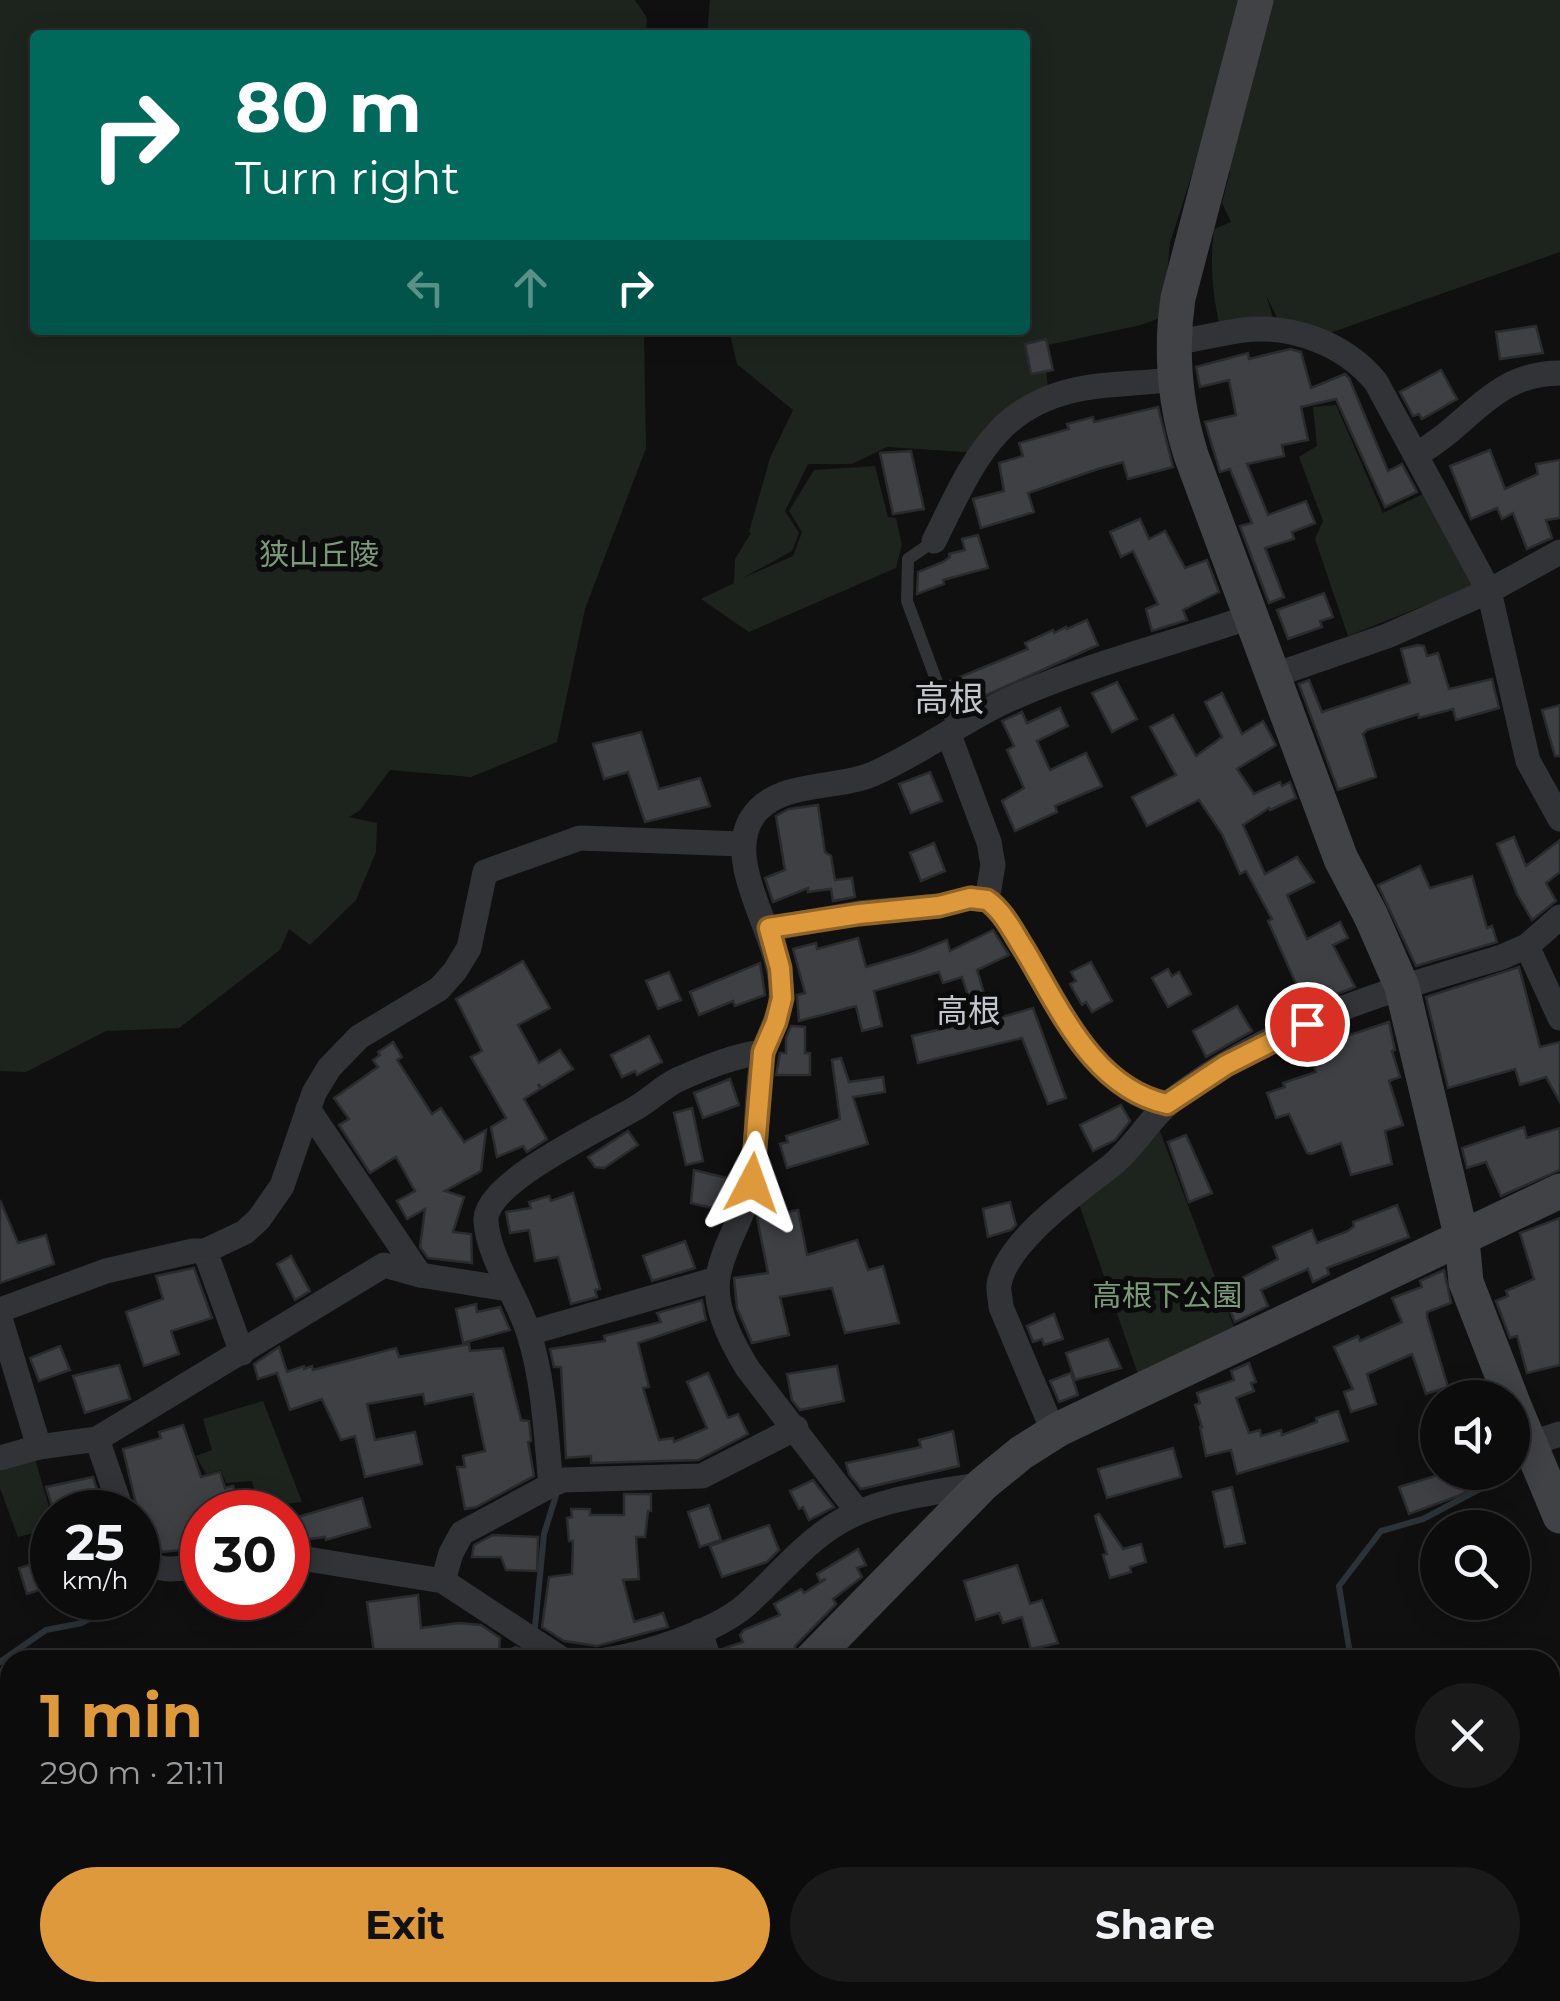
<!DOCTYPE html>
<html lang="en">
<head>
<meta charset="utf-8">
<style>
	:root { --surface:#0c0c0d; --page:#1a1a1b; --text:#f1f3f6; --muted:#9a9b9d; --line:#2c2c2e; --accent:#de993c }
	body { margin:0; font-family:Montserrat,"Noto Sans JP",sans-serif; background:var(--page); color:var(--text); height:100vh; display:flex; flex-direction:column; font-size:38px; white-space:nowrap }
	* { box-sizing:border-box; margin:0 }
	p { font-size:32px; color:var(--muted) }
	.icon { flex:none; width:55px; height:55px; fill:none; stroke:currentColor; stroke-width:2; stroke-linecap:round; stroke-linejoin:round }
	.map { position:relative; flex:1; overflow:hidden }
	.drawer { position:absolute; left:0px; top:1650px; width:1560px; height:352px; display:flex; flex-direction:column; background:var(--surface); border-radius:30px 30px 0 0; box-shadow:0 5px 25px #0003,0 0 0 2px var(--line) }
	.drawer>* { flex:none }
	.guide { position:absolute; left:30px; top:30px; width:1000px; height:305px; border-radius:10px; box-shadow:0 5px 25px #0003,0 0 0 2px var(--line); background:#00695c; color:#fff; overflow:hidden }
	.buttons { position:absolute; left:1420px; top:1380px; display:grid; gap:20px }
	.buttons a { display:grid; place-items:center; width:110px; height:110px; border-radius:50%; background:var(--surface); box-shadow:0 5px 25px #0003,0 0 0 2px var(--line); font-size:50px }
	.speed { position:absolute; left:30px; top:1490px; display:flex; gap:20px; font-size:50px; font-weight:700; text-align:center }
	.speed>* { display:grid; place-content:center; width:130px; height:130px; border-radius:50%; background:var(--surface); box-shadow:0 5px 25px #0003,0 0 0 2px var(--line); line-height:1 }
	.speed small { font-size:25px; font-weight:400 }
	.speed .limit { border:15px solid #d22; background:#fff; color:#111 }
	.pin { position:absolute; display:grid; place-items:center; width:85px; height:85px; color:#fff; margin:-42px; border:5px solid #fff; border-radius:50%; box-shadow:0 2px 10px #0007 }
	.me { position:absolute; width:110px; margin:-55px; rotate:4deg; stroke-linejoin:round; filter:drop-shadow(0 0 8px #0008) }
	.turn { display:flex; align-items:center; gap:35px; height:210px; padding:0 40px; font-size:45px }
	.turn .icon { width:130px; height:130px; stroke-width:2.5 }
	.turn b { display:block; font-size:70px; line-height:85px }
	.lanes { display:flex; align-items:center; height:95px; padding:0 40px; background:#0003; justify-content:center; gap:50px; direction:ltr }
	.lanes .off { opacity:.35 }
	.round { display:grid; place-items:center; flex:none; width:105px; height:105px; border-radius:52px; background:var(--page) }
	.overview { display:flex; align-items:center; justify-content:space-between; height:170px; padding:0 40px }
	h1 { font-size:60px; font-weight:700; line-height:75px; color:var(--accent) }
	.action { display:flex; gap:20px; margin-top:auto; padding:20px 40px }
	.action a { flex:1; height:115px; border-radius:60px; background:var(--accent); color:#111; font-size:40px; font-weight:700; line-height:115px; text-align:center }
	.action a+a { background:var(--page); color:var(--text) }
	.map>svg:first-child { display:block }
	.green { fill:#1d241d }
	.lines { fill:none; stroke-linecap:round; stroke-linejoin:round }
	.stream { stroke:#2b3338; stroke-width:6 }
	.building { fill:#3f4044; stroke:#2a2b2d; stroke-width:2.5 }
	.lane { stroke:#323336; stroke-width:12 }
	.street { stroke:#323336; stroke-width:25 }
	.secondary { stroke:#404246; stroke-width:35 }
	.route-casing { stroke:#906327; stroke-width:25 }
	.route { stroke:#de993c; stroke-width:18 }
	.labels { text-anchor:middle; stroke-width:10; stroke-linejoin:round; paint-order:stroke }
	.park-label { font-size:30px; fill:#7c9a7b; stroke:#0b0b0c }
	.neighbourhood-label { font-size:32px; fill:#c3c7cd; stroke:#0b0b0c }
	.quarter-label { font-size:35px; fill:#c3c7cd; stroke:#0b0b0c }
</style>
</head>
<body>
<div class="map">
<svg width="1560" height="2001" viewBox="0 0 1560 2001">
	<rect width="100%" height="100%" fill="#101011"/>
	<g class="green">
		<polygon points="0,0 635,0 647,18 646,35 35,35 35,330 644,330 646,448 585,609 557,742 471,777 390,770 360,810 349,817 377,823 376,852 356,900 310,945 289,929 280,950 179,1028 106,1031 26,1072 0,1071"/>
		<path d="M710,0H1560V252L1324,335L1278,320L1266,295L1274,321L1220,326C1212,293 1210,263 1214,229L1231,222L1222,203L1230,172L1199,152L1170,243L1163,317L1141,325L1043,346L1049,395L980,453L887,447L852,464H808L785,511L799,533L792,551L741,579L793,556L802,532L789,511L814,470L875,466L888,517L896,518L902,545L896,568L749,632L701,599L734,583L735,559L751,533L749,532L770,458L793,410L737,364L729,330H1025V35H707Z"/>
		<polygon points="1336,405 1383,513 1425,493 1476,585 1348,636 1315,539 1323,521 1299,457 1317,446 1313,407"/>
		<polygon points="1159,1129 1234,1327 1138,1374 1078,1201"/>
		<polygon points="263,1401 302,1502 259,1507 252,1481 226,1483 221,1470 206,1474 196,1456 212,1450 203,1419"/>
		<polygon points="35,1459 52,1517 52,1528 18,1537 0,1488 0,1470"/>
	</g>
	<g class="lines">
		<g class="stream">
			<polyline points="535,1627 544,1534 557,1492"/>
			<polyline points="492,1660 516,1649"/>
			<polyline points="1351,1660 1339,1586 1381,1531 1423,1519 1512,1472"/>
			<polyline points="0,1662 46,1630 82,1623 127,1598"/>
			<polyline points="1025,2001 1045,1992"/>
		</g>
	</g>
	<g class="building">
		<polygon points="1536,326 1543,353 1500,359 1496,332"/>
		<polygon points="1046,339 1053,370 1031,374 1025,344"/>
		<polygon points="1290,349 1301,352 1311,388 1345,374 1349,378 1388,471 1402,464 1417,492 1385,507 1336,399 1301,407 1308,440 1282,445 1284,456 1247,464 1268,515 1306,501 1315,523 1292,532 1294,539 1265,548 1284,597 1269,603 1240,526 1252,523 1230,469 1220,472 1205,422 1236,415 1229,380 1200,387 1196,367 1248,353 1249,359"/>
		<polygon points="1441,370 1457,399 1422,419 1419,414 1413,416 1400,392"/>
		<polygon points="1158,407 1173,467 1128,479 1123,462 1098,469 1028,493 1034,512 981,528 973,499 1004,491 999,463 1023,456 1019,443 1069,429 1067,424 1093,417 1094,422"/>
		<polygon points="1490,450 1505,489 1538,474 1536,464 1560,460 1560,518 1546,520 1552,538 1527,549 1513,513 1502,519 1497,508 1471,519 1450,466"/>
		<polygon points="911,451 924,509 893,514 880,453"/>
		<polygon points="1140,519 1149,539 1165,531 1185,568 1207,560 1219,592 1183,610 1187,620 1152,631 1146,609 1158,604 1133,551 1121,557 1110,532"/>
		<polygon points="978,535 988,568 943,580 944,584 917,594 918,572 943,562 950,557 949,554 965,550 962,539"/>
		<polygon points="1324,593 1333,617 1320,621 1322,627 1288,639 1277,610"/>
		<polygon points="1087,620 1098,645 957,708 948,682 1028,649 1025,643 1053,630 1054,633 1066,627 1067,629"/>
		<polygon points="1418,645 1424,646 1427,656 1438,653 1449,689 1492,679 1499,708 1456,720 1453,709 1419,718 1418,714 1367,730 1363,734 1376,777 1338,790 1299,684 1309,680 1322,712 1410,683 1401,649"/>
		<polygon points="1117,682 1137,719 1112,732 1092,693"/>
		<polygon points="1222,693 1242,734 1263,721 1276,745 1237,769 1254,794 1280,782 1282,786 1290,782 1296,798 1270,810 1269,808 1243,825 1265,874 1297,857 1314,882 1287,895 1307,939 1340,922 1348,938 1333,945 1355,987 1306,1006 1268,921 1272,919 1246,871 1240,874 1222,834 1199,800 1147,826 1132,797 1176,775 1150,727 1173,715 1196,756 1222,737 1205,702"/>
		<polygon points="1560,705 1560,756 1555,756 1542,710"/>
		<polygon points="1060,708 1068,726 1037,741 1050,770 1086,753 1102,786 1055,806 1057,812 1015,831 1002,801 1024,788 1007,750 1014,746 1002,721 1022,712 1027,723"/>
		<polygon points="641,732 659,789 700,778 710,806 645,822 628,772 604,779 593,744"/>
		<polygon points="930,772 942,801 911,813 899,784"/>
		<polygon points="818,805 825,852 831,856 835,880 852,878 855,897 833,901 831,889 808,892 808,888 773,902 765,878 785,870 776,816 789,809"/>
		<polygon points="1514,837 1526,866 1560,840 1560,872 1546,883 1556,901 1532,920 1517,894 1497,844"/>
		<polygon points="934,843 945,871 921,881 910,853"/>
		<polygon points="1420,866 1430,888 1472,876 1487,928 1492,926 1497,942 1416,966 1378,885"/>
		<polygon points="993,930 1009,955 977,970 992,1020 1033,1008 1066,1098 1048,1104 1022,1038 918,1063 912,1036 976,1021 962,977 943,983 939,972 874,991 882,1026 862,1031 856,1006 799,1021 797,995 805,993 793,949 816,943 817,949 858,938 866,967 914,953 947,940 950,951"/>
		<polygon points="523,961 550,1008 518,1025 539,1063 560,1050 573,1069 542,1088 538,1084 540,1089 524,1099 547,1139 527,1152 523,1146 497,1157 491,1127 506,1118 471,1057 482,1051 456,999"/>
		<polygon points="1091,962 1112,1001 1092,1012 1086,1002 1082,1005 1070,984 1076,981 1071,972"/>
		<polygon points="760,963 765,995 735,1006 733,1001 699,1015 690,992"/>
		<polygon points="1519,967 1540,1047 1560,1042 1560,1102 1546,1077 1520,1085 1515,1069 1448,1088 1426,997"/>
		<polygon points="1168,969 1172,976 1179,972 1191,994 1168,1007 1152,978"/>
		<polygon points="669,972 681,1000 658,1009 646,981"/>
		<polygon points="1237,1006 1252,1031 1206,1057 1193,1031"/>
		<polygon points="1389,1022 1395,1050 1392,1051 1400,1077 1389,1081 1403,1125 1385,1131 1392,1164 1351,1175 1341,1143 1311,1154 1307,1153 1289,1114 1276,1118 1267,1093 1285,1087 1283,1083 1316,1072 1308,1045 1325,1039 1335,1040"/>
		<polygon points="791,1026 805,1027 805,1053 810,1053 810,1075 776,1075 780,1053 786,1053 786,1038"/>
		<polygon points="649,1036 662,1062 637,1075 635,1071 622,1077 611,1055"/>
		<polygon points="393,1042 402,1057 397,1060 432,1114 441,1108 464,1142 486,1130 481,1171 445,1191 464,1197 453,1232 471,1234 472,1263 428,1258 420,1247 425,1209 407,1219 397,1201 415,1191 396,1157 370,1173 339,1125 349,1119 334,1098 378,1067 373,1060 380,1055 378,1052"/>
		<polygon points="841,1058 849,1082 883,1077 885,1092 853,1097 868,1144 787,1168 780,1144 788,1142 786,1136 840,1119 832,1060"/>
		<polygon points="730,1079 739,1105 703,1118 694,1093"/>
		<polygon points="1121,1105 1130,1121 1115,1140 1093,1151 1080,1125"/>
		<polygon points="692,1108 703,1161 686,1165 674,1113"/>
		<polygon points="1524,1127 1527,1138 1560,1128 1560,1170 1501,1196 1486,1162 1467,1168 1462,1148"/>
		<polygon points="628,1131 638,1145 604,1168 595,1167 588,1157"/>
		<polygon points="1186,1135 1212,1193 1189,1202 1168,1142"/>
		<polygon points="694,1170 735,1180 725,1211 691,1203"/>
		<polygon points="573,1193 600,1289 595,1290 597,1297 571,1304 558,1257 535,1261 529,1230 510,1233 506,1212 531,1208 529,1202 549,1196 551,1201"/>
		<polygon points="0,1200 18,1243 46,1235 54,1264 0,1283"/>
		<polygon points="1010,1202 1016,1225 1011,1230 988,1237 983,1209"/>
		<polygon points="1397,1205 1409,1237 1327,1268 1329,1274 1313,1282 1308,1269 1261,1290 1268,1306 1235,1322 1221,1289 1278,1259 1273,1247 1312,1230 1317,1243 1348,1231 1354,1226 1353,1222"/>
		<polygon points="798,1210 807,1255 857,1240 868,1270 883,1266 899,1323 845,1333 832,1288 780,1297 789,1335 752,1343 737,1308 734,1278 768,1273 757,1218"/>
		<polygon points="1560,1218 1560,1365 1527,1373 1517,1336 1510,1338 1496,1301 1508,1296 1506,1291 1534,1279 1520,1233"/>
		<polygon points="685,1241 695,1268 652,1281 643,1256"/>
		<polygon points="291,1256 310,1291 295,1300 277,1264"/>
		<polygon points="194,1268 212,1318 171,1331 179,1354 144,1366 126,1312 163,1299 156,1276"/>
		<polygon points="1444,1270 1451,1303 1427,1312 1427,1317 1448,1387 1426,1394 1412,1354 1367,1374 1376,1404 1351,1412 1344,1392 1353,1389 1334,1347 1358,1336 1360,1341 1402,1322 1392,1298 1422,1287 1420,1281"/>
		<polygon points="702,1300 706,1320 638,1343 649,1387 643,1388 659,1440 673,1438 674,1442 707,1428 687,1382 708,1373 728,1418 738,1414 748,1434 698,1460 591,1463 591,1456 566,1458 561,1367 554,1367 550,1349 605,1341 604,1336 661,1322 657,1313"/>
		<polygon points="476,1304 477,1312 500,1307 510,1330 463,1343 456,1309"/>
		<polygon points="1054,1314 1063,1339 1044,1345 1042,1339 1033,1342 1027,1326"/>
		<polygon points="1108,1339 1121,1368 1075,1380 1066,1353"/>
		<polygon points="469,1344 470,1351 503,1348 521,1420 529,1421 531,1441 528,1442 534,1476 476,1507 465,1509 457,1467 465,1467 463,1456 485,1451 473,1394 425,1404 423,1394 367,1404 375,1440 415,1432 422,1464 365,1477 355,1436 341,1440 322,1399 290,1410 277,1373 258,1379 254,1364 279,1347 287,1372 304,1366 304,1369 312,1366 313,1370 396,1348 399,1357"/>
		<polygon points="60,1346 70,1370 39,1381 30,1358"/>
		<polygon points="1249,1363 1256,1382 1251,1383 1254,1391 1236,1398 1249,1433 1260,1430 1261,1436 1281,1430 1282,1435 1317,1422 1316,1418 1338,1411 1348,1441 1237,1474 1231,1450 1206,1456 1200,1427 1202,1427 1195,1405 1200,1403 1197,1393 1234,1380 1231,1371"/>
		<polygon points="119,1365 130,1399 85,1413 73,1376"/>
		<polygon points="837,1366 844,1401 800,1410 792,1400 787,1374"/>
		<polygon points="1071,1373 1078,1395 1059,1402 1050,1381"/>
		<polygon points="183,1425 201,1477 220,1472 225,1488 233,1486 242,1512 202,1512 202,1533 187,1537 190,1549 163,1552 159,1547 154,1548 145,1542 123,1449 161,1438 159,1432"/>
		<polygon points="953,1431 959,1466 861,1489 849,1474 846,1463 921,1447 919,1440"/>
		<polygon points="1173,1448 1181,1477 1107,1498 1098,1469"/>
		<polygon points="1448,1472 1503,1472 1458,1496 1409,1514 1399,1487"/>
		<polygon points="93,1477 100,1499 54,1512 46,1487"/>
		<polygon points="813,1480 834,1507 809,1520 803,1507 799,1509 790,1491"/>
		<polygon points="1232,1487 1245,1543 1225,1547 1213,1492"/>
		<polygon points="624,1494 651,1494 651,1511 648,1511 645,1537 636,1537 639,1579 623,1580 634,1622 663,1613 668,1627 597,1646 564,1641 542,1627 549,1577 572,1574 573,1541 569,1541 567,1518 572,1517 571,1509 590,1509 590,1515 624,1515"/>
		<polygon points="362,1498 370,1527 326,1540 325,1537 288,1542 288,1520"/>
		<polygon points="709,1505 721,1540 700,1547 688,1512"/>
		<polygon points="1099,1514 1123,1549 1141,1544 1146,1562 1130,1567 1131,1572 1110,1578 1103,1555 1107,1554 1095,1516"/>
		<polygon points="769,1525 779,1550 767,1562 722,1577 710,1546"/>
		<polygon points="493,1535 538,1537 537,1571 506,1570 501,1557 472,1557 474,1545"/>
		<polygon points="858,1549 866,1565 857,1568 862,1577 833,1599 836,1604 796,1645 790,1656 781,1660 725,1660 722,1649 743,1642 740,1635 744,1630 780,1615 774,1604 801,1589 804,1593 826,1579 820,1581 817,1574"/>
		<polygon points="52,1558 52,1586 27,1594 19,1568"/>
		<polygon points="1017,1565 1030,1604 1042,1600 1058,1643 1031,1649 1022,1617 1003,1623 999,1613 976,1620 964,1581"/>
		<polygon points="418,1595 421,1628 459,1623 481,1625 500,1638 499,1654 476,1652 453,1656 454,1660 375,1660 367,1602"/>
	</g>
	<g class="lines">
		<polyline class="lane" points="934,541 908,559 907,601 955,731"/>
		<g class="street">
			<path d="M1174,342C1197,340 1220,333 1243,330C1292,324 1345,344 1376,382L1489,591L1528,761L1560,819"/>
			<path d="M1417,454C1470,425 1492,373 1560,373"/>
			<path d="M934,541C974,461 996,398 1098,386C1124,383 1149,383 1175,379"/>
			<polyline points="1272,676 1387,636 1489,591 1560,552"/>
			<polyline points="949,735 989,842 993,865 987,900"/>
			<path d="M769,929L859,913L939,906L970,898L987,900C1004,912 1013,932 1024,949C1061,1009 1093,1088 1167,1105"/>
			<polyline points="1527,946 1560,1018"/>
			<polyline points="308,1109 420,1275"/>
			<polyline points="205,1251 242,1353"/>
			<polyline points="0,1310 106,1271 193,1251 205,1251 245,1232 259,1219 282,1186 314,1093 329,1068 359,1037 439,989 455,971 469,948 485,872 580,838 742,844"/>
			<polyline points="0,1318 39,1447"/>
			<polyline points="529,1333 717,1279"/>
			<path d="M1054,1433L1001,1307C1001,1301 998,1291 999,1285C1006,1241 1079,1191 1112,1165C1134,1147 1148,1121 1169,1103C1264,1026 1387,991 1502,957L1527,946L1560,917"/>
			<polyline points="97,1439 122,1512"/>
			<polyline points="1529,1444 1560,1434"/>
			<polyline points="0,1458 39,1447 97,1439 384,1265 420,1275 508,1289"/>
			<path d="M551,1485C546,1435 544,1382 529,1334C519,1300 488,1257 486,1221C483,1182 609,1125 639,1106C652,1098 663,1087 677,1080C704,1068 733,1056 763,1052"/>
			<path d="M858,1512L748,1369C733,1345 713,1307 718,1277C723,1245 745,1216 751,1184C759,1142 754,1097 763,1055C767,1035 780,1019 781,998C786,939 714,857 758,810C786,781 839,789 873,774C919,754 961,722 1006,701C1084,665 1169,645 1250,617"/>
			<path d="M138,1556C157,1574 177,1569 202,1566"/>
			<polyline points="288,1560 307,1559 443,1581 563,1660"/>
			<polyline points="443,1581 451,1553 462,1533 551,1485 563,1480 702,1476 796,1428"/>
			<polyline points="700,1631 709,1660"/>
			<polyline points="519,1660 541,1660"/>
			<path d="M605,1660C645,1654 715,1632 746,1605C774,1580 799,1549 830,1528C873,1498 933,1493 983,1484"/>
			<polyline points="0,1876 10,1871"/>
			<polyline points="885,1992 889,2001"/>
			<polyline points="620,2001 620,1992"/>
		</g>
		<g class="secondary">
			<path d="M1256,0L1178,298C1170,352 1175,404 1191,455L1341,859L1371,916L1402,987L1462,1239L1466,1282L1511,1398"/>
			<polyline points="1512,1401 1560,1516"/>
			<polyline points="811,1660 983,1484 1021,1453 1059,1429 1560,1191"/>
			<polyline points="477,2001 485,1992"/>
		</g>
	</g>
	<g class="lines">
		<g class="route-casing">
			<path id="route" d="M752,1183L763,1052L776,1022L782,998L780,968L769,928L859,914L939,906L970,898L987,900C1004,912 1013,932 1024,949C1060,1009 1093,1088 1167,1104L1226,1065L1307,1024"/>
		</g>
		<use href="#route" class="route"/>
	</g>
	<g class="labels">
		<g class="park-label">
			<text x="319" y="565">狭山丘陵</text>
			<text x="1167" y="1306">高根下公園</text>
		</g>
		<g class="neighbourhood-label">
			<text x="968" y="1022">高根</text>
		</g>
		<g class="quarter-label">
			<text x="949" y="711">高根</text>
		</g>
	</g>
</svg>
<div class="buttons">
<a><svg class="icon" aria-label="sound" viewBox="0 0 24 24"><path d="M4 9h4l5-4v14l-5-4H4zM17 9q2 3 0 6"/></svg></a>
<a><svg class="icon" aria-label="search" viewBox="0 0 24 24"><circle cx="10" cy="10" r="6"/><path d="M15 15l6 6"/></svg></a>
</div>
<div class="speed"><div>25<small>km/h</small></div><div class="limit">30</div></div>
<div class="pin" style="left:1307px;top:1024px;background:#d93025"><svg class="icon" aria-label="arrive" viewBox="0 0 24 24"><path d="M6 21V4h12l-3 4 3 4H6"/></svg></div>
<svg class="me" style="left:752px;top:1183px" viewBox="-20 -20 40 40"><path d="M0-17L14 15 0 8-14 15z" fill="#de993c" stroke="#fff" stroke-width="4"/></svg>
<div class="guide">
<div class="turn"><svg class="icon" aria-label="right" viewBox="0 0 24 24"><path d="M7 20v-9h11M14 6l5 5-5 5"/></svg><div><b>80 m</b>Turn right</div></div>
<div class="lanes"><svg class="icon off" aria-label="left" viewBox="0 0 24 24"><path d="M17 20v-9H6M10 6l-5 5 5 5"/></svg><svg class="icon off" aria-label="ahead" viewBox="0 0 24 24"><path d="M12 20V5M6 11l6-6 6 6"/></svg><svg class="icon" aria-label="right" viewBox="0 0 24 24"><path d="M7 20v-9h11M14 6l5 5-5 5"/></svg></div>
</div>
<section class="drawer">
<div class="overview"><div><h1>1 min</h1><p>290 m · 21:11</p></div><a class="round"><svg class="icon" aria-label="close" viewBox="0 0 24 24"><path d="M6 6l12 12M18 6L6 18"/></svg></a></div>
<div class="action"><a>Exit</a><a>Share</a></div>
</section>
</div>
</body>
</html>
